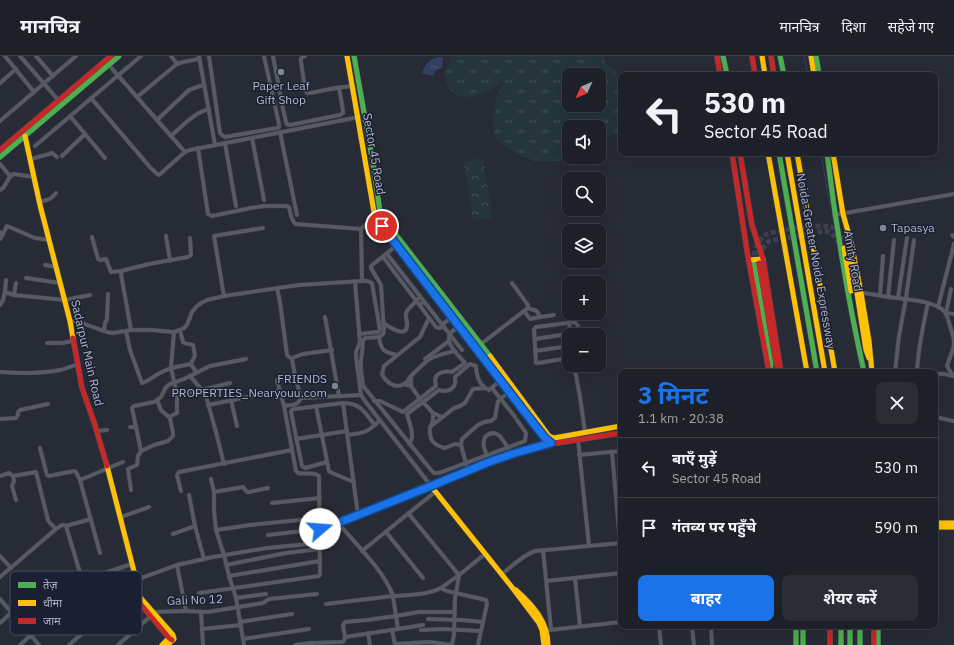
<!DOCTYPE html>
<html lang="hi">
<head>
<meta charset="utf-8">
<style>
	:root { --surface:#1d2028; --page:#2a2d34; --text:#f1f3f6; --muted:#a0a3a8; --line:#3b3e45; --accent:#1a73e8 }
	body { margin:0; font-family:"IBM Plex Sans","Noto Sans Devanagari",sans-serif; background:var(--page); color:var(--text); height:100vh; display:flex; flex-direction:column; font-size:15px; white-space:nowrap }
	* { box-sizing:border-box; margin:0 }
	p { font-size:13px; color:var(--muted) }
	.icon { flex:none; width:22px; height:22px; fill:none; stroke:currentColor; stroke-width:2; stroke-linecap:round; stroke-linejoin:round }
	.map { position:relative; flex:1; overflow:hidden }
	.details { position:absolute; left:618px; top:313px; width:320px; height:260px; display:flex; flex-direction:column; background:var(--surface); border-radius:8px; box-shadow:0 4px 16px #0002,0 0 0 1px var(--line) }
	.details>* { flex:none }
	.guide { position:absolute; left:618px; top:16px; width:320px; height:84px; border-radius:8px; box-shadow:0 4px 16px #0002,0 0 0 1px var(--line); background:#1d2028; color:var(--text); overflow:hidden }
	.needle { width:26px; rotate:225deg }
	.buttons { position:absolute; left:562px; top:12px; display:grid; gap:8px }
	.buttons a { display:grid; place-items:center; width:44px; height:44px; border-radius:8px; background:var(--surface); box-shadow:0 4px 16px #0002,0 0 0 1px var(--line); font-size:20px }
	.pin { position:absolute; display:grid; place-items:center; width:34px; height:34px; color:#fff; margin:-17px; border:2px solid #fff; border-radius:50%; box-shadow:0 1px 4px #0007 }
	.me { position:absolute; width:44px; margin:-22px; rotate:72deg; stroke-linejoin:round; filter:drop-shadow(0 0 3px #0008) }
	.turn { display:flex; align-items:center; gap:14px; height:84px; padding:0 20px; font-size:18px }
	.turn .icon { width:52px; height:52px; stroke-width:2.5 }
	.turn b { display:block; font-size:28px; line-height:34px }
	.round { display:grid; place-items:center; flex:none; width:42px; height:42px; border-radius:8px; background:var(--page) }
	.head { display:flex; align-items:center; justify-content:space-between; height:68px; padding:0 20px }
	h1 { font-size:24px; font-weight:700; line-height:30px; color:var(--accent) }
	.action { display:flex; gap:8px; margin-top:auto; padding:8px 20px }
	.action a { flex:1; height:46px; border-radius:8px; background:var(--accent); color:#fff; font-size:16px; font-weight:700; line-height:46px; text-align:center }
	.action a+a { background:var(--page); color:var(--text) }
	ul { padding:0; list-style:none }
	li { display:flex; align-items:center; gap:12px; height:60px; padding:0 20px; border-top:1px solid var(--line) }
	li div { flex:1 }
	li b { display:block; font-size:15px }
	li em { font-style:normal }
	header { display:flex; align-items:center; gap:24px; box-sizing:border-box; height:56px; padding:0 20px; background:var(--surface); border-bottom:1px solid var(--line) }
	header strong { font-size:19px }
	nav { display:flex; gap:22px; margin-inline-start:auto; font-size:14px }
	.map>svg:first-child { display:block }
	.grass { fill:url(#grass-tufts); fill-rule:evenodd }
	.park { fill:url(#park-crowns) }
	.water { fill:url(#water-ripples) }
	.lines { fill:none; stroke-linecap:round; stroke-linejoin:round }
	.stream { stroke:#333f60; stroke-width:1 }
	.secondary-tunnel { stroke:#3c404c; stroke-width:5; stroke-dasharray:5 2.5; stroke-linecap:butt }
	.street-casing { stroke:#444850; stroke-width:4.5 }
	.fast-casing { stroke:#444853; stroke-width:6 }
	.slow-casing { stroke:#444853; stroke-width:6 }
	.jam-casing { stroke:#444853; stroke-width:6 }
	.street { stroke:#575a64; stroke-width:3.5 }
	.fast { stroke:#4caf50; stroke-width:5 }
	.slow { stroke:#ffc107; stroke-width:5 }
	.jam { stroke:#c62828; stroke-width:5 }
	.route-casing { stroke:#114b97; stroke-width:10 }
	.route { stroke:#1a73e8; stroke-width:7 }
	.poi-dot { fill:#808595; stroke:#1a2031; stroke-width:1.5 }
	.labels { text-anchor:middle; stroke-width:3; stroke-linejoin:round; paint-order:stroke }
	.poi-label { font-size:12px; fill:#b0b6c8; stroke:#1a2031 }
	.street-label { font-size:12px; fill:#b0b6c8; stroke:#1a2031 }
	.key { fill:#1a2031; stroke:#474d5e; stroke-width:1 }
	.key-label { font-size:11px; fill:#b0b6c8 }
</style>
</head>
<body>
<header>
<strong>मानचित्र</strong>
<nav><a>मानचित्र</a><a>दिशा</a><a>सहेजे गए</a></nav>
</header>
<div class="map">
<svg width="954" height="589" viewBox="0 0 954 589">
	<defs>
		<pattern id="grass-tufts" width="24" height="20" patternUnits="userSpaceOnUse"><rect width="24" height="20" fill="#24353c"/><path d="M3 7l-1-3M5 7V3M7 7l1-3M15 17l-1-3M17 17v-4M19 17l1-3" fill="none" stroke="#415057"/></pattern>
		<pattern id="park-crowns" width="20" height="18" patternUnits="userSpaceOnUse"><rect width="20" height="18" fill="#24353c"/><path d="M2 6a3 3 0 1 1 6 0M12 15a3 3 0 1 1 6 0" fill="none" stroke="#415057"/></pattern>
		<pattern id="water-ripples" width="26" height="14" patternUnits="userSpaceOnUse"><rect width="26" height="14" fill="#333f60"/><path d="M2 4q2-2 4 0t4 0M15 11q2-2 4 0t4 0" fill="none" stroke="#4e5875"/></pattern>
	</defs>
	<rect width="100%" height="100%" fill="#272b36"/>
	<path class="grass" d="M451,0H604L605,6L616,16L621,30V76L599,84V71H569V101H583L569,104L539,106L520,100L499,86L494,77V60L497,41L504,25C498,28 493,32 488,35C475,42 456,45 448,31C446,27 445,23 444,19L449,6ZM569,19H599V49H569Z"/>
	<polygon class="park" points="483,102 492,162 473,164 464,107"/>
	<path class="water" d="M438,1H443L442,12C437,12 435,16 433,20L422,17C425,8 429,4 438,1Z"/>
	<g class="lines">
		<g class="stream">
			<polyline points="804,0 808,19"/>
			<polyline points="821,97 830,150"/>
		</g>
		<g class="secondary-tunnel">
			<path d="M754,207C753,198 757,185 765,179C771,175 824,167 831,171C841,175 844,182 848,192"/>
			<path d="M759,207L758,200L766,188L769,185L824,175C831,175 835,181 839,186"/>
		</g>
		<g class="street-casing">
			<g id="street">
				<polyline points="5,0 34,36"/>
				<polyline points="20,0 60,46"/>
				<polyline points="36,0 53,20"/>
				<polyline points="171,0 177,8 183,6 199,3"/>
				<polyline points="199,0 215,89"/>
				<polyline points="209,0 220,77 223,80 225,81 277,72 279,71 279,68 264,0"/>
				<polyline points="273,0 283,53 286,66 287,68 290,69 340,59 343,57 343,54 339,32"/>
				<polyline points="305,0 301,2 301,5 305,34 307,37 310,37 336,32 352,30"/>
				<polyline points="108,8 185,96"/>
				<polyline points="0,27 16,13"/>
				<polyline points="137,41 177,8"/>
				<polyline points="91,42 149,110 156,117 159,119 185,96 190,94 359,61"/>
				<polyline points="70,60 105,102"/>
				<polyline points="157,64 189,34 197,31 204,29"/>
				<polyline points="0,65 76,0"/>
				<polyline points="280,76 297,159"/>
				<path d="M171,80C182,70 194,57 209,53"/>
				<polyline points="252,82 264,144"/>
				<polyline points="225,87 236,150"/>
				<polyline points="35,90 141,0"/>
				<path d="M198,92L208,158L212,160L251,152L265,150H286L289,151C291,157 290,164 296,168L361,173"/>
				<polyline points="62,100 85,78"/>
				<polyline points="31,103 49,98 52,97 57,101"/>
				<polyline points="0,108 10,120"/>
				<path d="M0,134C8,131 6,120 14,118L34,121"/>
				<path d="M39,146C47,144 51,144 56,137"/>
				<polyline points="834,159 954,138"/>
				<polyline points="0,176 3,178 0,183"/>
				<polyline points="3,178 7,170 35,182 49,184"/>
				<polyline points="952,179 954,181"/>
				<polyline points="166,180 170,205"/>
				<polyline points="92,181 98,203 100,204 106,203 111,216 122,215"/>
				<path d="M397,189L371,210V212L381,229L384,276C381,283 372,281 365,282L363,284C363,291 362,297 361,303C360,312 362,321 363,329L364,331L431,414L434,417H439L525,385L526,377L517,364"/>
				<polyline points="387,198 462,294"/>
				<polyline points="383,201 436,271 440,272 444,270"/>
				<polyline points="45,209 56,211"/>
				<polyline points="26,222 60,227"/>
				<polyline points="6,224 5,236 14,239 65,244 90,239"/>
				<polyline points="277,232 280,246 287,299 292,303 295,320 301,342"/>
				<path d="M861,237C873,238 886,241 898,242C911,244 935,245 945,256C947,259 954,282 954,286C954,295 949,302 947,310L953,320"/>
				<polyline points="14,239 16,227"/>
				<polyline points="880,239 883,200"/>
				<polyline points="224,240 214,180 263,172"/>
				<polyline points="888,241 894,184"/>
				<polyline points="898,242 907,182"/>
				<circle cx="420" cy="245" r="3"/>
				<polyline points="0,249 3,244 5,236"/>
				<polyline points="938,251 954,188"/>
				<polyline points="528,252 537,255 540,261"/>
				<polyline points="524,255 530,263 540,261 554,259"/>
				<polyline points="946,257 951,233"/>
				<polyline points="946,257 954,258"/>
				<polyline points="325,261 339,340"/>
				<path d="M429,262L420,281L384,310L382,318C385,325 395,334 404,328C406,327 409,323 410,321C416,315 422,309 428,304C436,299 446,297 455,295"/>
				<polyline points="70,265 79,266 107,276 113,277 131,274 151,274 174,276 180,274 184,272 187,269 192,256 196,251 201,247 207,244 224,240 299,229 362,225 361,173 377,159"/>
				<path d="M383,267C388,270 406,283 407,270C408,266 405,262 406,257C408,252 413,249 416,245"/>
				<polyline points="442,268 452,262"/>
				<polyline points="131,274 121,218 122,215 125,214 149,208 188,201 191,199 190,182"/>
				<path d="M180,274L183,286C186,289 190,287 193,289L195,300L191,307V308L196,316"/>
				<polyline points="104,275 105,267 107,263 108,238"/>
				<path d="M126,275L130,294L142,327C150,325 154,319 162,316C170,311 181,310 191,308"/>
				<path d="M359,278L378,276L380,274L372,227C369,225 366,224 362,225"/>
				<path d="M379,281C381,295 384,296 397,299"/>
				<polyline points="535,283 567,278 570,274 569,267"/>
				<polyline points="47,287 62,287 73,285"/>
				<polyline points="481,288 528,252 528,249 512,227"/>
				<polyline points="535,295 569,290"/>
				<polyline points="292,302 303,298 332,294"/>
				<polyline points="569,302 538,307 536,307 534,273 536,271 575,266 578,270 577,279"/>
				<polyline points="425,303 449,285"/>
				<polyline points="574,309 580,341 585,376"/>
				<path d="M0,316C20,317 40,318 60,314C66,313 72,310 78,308"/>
				<polyline points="895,316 899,280 906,242 914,184"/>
				<path d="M917,316C918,292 923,270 928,247"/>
				<polyline points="935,318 944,318 953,320"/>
				<polyline points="190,320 202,334 206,340 216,376 224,408"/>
				<polyline points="404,328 411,330 411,321"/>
				<polyline points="411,330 420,343"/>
				<polyline points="492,332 515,361"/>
				<polyline points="177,338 189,337 230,327"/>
				<polyline points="231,344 237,370"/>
				<path d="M374,345H380L401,355L403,356L436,330C432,318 442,314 452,316L465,307C459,300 443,286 451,277C453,274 456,272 459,271"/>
				<polyline points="423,346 433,357 442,361"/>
				<path d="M343,347C361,347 364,356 375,369"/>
				<polyline points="208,349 262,338 280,335"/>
				<polyline points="284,350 277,324 279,323 295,320"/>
				<polyline points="316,350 329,415 332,417 354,426"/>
				<polyline points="935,361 954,365"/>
				<polyline points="170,362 171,360 177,357 177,338 171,312 174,276"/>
				<polyline points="0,363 16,362 18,359 18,356 20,354 48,348"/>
				<polyline points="431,370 433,364 433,357"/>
				<polyline points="130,371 136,371 141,395"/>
				<polyline points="136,371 132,352 134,350 154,346 157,344 161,341 166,331 170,328 184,323 210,310 246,303"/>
				<polyline points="96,375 107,374"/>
				<path d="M347,379C365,377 368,376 380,364"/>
				<polyline points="296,383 347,375"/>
				<polyline points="578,383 589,490"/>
				<path d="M409,388C416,380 409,367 407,358L439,334C449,337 457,332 455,321L456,320L470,308L476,310C476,319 478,326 485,332"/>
				<path d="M461,389L455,388L445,392C433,389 429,384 430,371L454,352L460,350L465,347L473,333L485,332L489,334L500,325"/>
				<polyline points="40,392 47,419 49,420 74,415 76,416 80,424 100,497"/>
				<polyline points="612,396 620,487"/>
				<path d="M487,399C484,393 482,388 485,381C496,371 502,382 508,392"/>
				<polyline points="579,399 621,395"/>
				<polyline points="327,406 305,412 302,410 291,356 292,354 294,353 343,347 358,459"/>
				<polyline points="468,415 461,389 462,383 478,369 484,366 491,365 495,362 498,345 509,336"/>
				<path d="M0,420L9,417L13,420L36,416L48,464L50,467L56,473L62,469H64L66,470L80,517C80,528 78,535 71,543L20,589"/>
				<polyline points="13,420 14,425 12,430 16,444"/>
				<polyline points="211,423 214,436 214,454 216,474 224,499 229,520 236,542 244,589"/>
				<polyline points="80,424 123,406"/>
				<polyline points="131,434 128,413 137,409 138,400 141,395 154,389 168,385 173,380 173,377 170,362 161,354 157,344"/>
				<polyline points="181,435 177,419 179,416 292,394"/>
				<polyline points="214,436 243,431 247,436 249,436 268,432"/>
				<polyline points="189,439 195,470 204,503"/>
				<polyline points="272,447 320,442"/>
				<polyline points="408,457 459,519 485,498"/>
				<polyline points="121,461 149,451"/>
				<polyline points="66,470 91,463"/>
				<polyline points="216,474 250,469 320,462"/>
				<polyline points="386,476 423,522"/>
				<polyline points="173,478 195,470"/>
				<polyline points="268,479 320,473 338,467 431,430 365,345 361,339 356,301 356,296 360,286 355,226"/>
				<polyline points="543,494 551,573"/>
				<polyline points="362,495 435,436"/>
				<polyline points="0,500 11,512"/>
				<polyline points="177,509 186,555"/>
				<polyline points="226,509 286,497 319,493"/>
				<path d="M502,518C512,510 523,499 535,495L621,487"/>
				<polyline points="229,520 320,505"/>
				<polyline points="0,521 56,473"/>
				<polyline points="575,522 580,570"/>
				<polyline points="136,524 177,509 213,501 267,492 319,487"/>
				<polyline points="80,525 132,508"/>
				<polyline points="546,525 621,517"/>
				<polyline points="441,532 447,535 486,544 487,548 478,589"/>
				<path d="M199,537L319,520L320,518L319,420C314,415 305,419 298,417L296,415L284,350C291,349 298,350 301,342L361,339"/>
				<polyline points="236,542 266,538"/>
				<polyline points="0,543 39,589"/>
				<path d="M326,548L393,540C385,516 355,487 338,467"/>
				<polyline points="153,556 186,555 208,556 263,547 269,543 317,538"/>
				<polyline points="201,556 203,589"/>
				<polyline points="428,563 461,564 483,566"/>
				<polyline points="240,566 292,558"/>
				<polyline points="0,567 12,556"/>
				<polyline points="659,570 661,589"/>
				<polyline points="692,570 694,589"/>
				<polyline points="711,570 712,589"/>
				<polyline points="202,573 241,569"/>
				<polyline points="398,573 423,569"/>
				<polyline points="392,574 395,588 430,586 452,589"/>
				<polyline points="421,574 443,573 481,575"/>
				<polyline points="550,574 621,566"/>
				<polyline points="368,577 370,589"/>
				<polyline points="345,581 398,573 396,560 419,556 454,556"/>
				<polyline points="243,583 309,573"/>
				<path d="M311,587L342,586L344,585L345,581L343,569L345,566L367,564L396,560L393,540C409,539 427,539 441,532C447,528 453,523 459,519"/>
				<polyline points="69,589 131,535"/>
				<polyline points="118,589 152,559"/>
				<polyline points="295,589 311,587 312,588"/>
				<polyline points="452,589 454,579 455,543 459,519"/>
			</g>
		</g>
		<g class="fast-casing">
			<g id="fast">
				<polyline points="354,0 374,113 380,156 386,166 490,300"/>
				<polyline points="723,0 727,19"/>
				<polyline points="780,0 784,19"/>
				<polyline points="816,0 819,19"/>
				<polyline points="779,97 817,316"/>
				<path d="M827,97C836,171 848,244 864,316"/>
				<polyline points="0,101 119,0"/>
				<polyline points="387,177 525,356"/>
				<polyline points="754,208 771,309 770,313"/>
				<path d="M449,422C471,413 493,404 516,397C528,393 540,392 551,386"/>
				<polyline points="796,570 796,589"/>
				<polyline points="803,570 803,589"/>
				<polyline points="841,570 841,589"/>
				<polyline points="850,570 850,589"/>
				<polyline points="860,570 860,589"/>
				<polyline points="878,570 878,589"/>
			</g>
		</g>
		<g class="slow-casing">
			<g id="slow">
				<polyline points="347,0 374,156 382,170 387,177"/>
				<polyline points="762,0 765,19"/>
				<polyline points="811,0 814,19"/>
				<polyline points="25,80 40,149 70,265 73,282"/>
				<polyline points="768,97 807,316"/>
				<polyline points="787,97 825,316"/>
				<polyline points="797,97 835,316"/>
				<polyline points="833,97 843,158 851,186 861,237 869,285 872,316"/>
				<polyline points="844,192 851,235"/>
				<polyline points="848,192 854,218 866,294 869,302"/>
				<polyline points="749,204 763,203"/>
				<polyline points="490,300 549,380 554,382 621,370"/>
				<polyline points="107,410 137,527 137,529 131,535 133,537 137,538 173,579 174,583 167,589"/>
				<polyline points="449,422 431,430 511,530 539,567 542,574 544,589"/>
				<polyline points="935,467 954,467"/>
				<polyline points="935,471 954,471"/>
				<path d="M516,534C533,549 548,566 548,589"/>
				<polyline points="162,589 169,582"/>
			</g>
		</g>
		<g class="jam-casing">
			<g id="jam">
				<polyline points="717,0 720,19"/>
				<polyline points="752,0 755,19"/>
				<polyline points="771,0 774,19"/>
				<polyline points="0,94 111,0"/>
				<polyline points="732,97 747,195 769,316"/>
				<polyline points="740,97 752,169 763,203 781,316"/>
				<polyline points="759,207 776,307 779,314"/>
				<polyline points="73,282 82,332 94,366 107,410"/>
				<polyline points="525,356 547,385 551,387 557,387 621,377"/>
				<polyline points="133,537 134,540 169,582 172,584"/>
				<polyline points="830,570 830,589"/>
				<polyline points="874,570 874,589"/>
			</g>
		</g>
		<use href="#street" class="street"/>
		<use href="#fast" class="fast"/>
		<use href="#slow" class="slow"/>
		<use href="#jam" class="jam"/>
	</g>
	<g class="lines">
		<g class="route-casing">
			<polyline id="route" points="320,473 338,467 431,430 489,406 512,398 551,387 545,382 527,359 382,170"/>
		</g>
		<use href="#route" class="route"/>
	</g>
	<g class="poi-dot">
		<circle cx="281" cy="16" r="4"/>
		<circle cx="883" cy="172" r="4"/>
		<circle cx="335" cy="330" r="4"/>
	</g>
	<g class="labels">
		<g class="poi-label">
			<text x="281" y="34">Paper Leaf<tspan x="281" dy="14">Gift Shop</tspan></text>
			<text x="891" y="176" text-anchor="start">Tapasya</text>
			<text x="327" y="327" text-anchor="end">FRIENDS<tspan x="327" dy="14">PROPERTIES_Nearyouu.com</tspan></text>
		</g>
		<g class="street-label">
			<text transform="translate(374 98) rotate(80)" y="4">Sector 45 Road</text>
			<text transform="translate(816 205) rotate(80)" y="4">Noida-Greater Noida Expressway</text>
			<text transform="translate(853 205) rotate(80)" y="4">Amity Road</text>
			<text transform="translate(87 297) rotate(77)" y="4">Sadarpur Main Road</text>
			<text transform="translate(195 544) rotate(-2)" y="4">Gali No 12</text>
		</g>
	</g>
	<rect x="10" y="515" width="132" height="64" rx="6" class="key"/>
	<rect x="18" y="526" width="18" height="6" fill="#4caf50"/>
	<rect x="18" y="544" width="18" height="6" fill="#ffc107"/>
	<rect x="18" y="562" width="18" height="6" fill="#c62828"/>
	<g class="key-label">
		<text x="43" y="533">तेज़</text>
		<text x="43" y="551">धीमा</text>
		<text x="43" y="569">जाम</text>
	</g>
</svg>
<div class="buttons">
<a><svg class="needle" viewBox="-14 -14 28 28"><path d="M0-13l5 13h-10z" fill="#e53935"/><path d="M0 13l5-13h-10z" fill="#a0a3a8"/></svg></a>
<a><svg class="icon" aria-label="sound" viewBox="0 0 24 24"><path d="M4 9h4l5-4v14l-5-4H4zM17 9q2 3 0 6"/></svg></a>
<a><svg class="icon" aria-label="search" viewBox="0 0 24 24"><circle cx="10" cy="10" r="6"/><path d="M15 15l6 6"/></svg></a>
<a><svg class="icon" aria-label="layers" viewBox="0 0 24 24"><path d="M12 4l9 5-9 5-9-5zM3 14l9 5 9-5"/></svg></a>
<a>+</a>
<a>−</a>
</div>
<div class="pin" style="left:382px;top:170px;background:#d93025"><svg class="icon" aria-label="arrive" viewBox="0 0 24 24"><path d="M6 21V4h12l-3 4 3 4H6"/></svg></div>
<svg class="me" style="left:320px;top:473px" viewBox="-20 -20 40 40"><circle r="19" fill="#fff"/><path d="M0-13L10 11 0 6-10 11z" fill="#1a73e8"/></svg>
<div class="guide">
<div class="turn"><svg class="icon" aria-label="left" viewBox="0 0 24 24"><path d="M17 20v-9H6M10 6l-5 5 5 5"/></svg><div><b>530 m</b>Sector 45 Road</div></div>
</div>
<section class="details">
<div class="head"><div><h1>3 मिनट</h1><p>1.1 km · 20:38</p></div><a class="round"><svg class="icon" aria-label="close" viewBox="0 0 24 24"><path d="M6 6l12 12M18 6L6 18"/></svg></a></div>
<ul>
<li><svg class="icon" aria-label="left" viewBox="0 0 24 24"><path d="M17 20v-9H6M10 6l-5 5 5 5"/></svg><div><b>बाएँ मुड़ें</b><p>Sector 45 Road</p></div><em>530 m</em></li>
<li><svg class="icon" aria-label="arrive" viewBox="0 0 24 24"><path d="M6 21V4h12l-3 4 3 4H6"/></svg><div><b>गंतव्य पर पहुँचे</b></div><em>590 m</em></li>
</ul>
<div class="action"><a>बाहर</a><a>शेयर करें</a></div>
</section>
</div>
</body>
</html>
